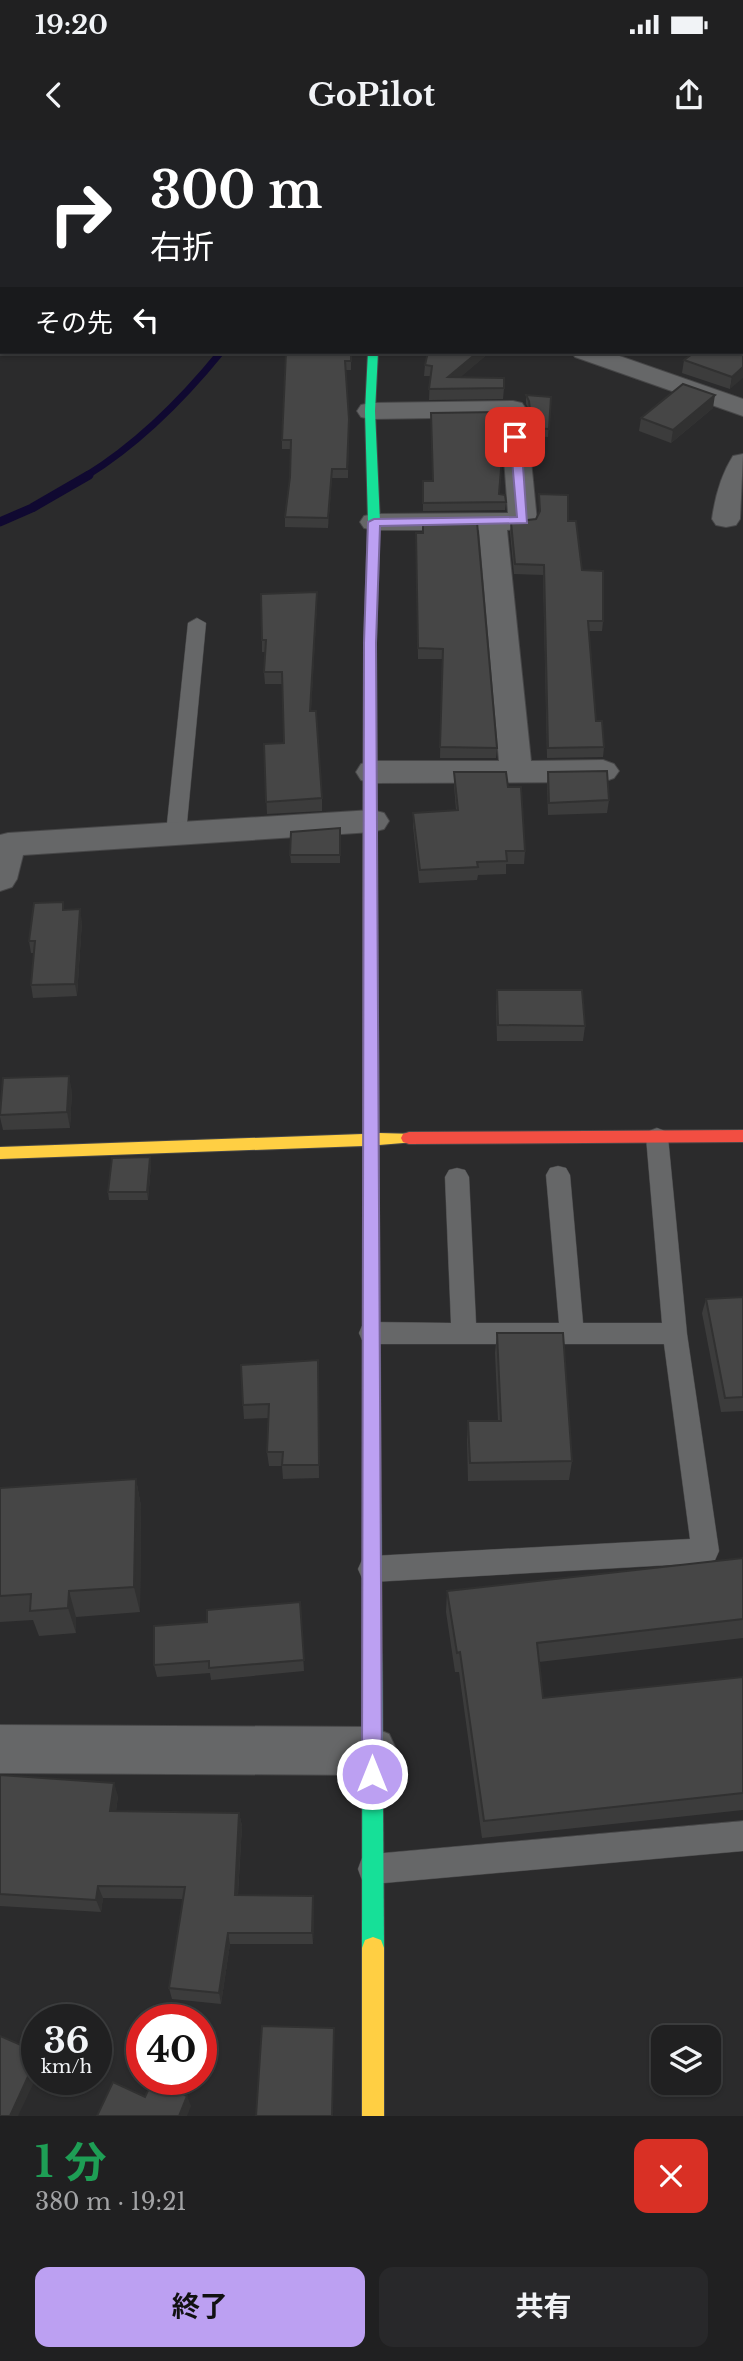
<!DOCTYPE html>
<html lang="ja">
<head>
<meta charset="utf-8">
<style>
	:root { --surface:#202021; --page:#28282a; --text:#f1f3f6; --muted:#a2a3a5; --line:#3d3e3f; --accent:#bca0f2 }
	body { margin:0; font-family:"Libre Baskerville","Noto Sans JP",serif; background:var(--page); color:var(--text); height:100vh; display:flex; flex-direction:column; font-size:26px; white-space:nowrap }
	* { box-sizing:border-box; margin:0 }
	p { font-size:23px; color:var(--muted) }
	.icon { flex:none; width:38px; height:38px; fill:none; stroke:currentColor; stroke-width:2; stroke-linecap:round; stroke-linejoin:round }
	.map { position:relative; height:1976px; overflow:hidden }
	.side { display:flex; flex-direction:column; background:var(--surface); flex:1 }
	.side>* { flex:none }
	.banner { position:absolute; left:0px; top:0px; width:744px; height:214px; box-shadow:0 2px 5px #0004,0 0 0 2px var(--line); background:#202124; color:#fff; overflow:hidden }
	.buttons { position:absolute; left:651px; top:1885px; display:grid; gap:14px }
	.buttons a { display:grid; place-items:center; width:70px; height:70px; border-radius:14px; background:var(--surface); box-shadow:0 2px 5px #0004,0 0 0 2px var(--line); font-size:35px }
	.speed { position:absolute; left:21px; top:1864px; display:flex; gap:14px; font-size:35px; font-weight:700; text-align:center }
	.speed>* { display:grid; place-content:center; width:91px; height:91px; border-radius:50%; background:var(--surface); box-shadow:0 2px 5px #0004,0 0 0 2px var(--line); line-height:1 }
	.speed small { font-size:18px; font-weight:400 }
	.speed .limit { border:10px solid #d22; background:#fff; color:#111 }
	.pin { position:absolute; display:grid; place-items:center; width:60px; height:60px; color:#fff; margin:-30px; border-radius:14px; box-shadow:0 4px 10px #0006 }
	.me { position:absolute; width:77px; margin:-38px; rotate:0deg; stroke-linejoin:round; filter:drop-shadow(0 0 5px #0008) }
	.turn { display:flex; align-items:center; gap:24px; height:147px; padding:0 35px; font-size:32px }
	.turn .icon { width:91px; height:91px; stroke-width:2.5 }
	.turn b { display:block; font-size:49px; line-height:60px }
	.then { display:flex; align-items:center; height:66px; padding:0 35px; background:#0003; gap:14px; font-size:26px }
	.round { display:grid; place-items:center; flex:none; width:74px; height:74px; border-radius:14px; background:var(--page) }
	.headline { display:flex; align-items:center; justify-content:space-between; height:119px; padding:0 35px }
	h1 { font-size:42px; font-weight:700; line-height:52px; color:#1e9e55 }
	.action { display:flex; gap:14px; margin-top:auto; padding:14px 35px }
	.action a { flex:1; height:80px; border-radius:14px; background:var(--accent); color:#111; font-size:28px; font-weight:700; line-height:80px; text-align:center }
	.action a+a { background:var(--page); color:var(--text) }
	.status { display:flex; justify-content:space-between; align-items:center; height:49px; padding:0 35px; background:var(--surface); direction:ltr }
	.status svg { height:19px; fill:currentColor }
	header { display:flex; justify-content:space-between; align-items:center; height:91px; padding:0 35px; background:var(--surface); font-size:32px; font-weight:700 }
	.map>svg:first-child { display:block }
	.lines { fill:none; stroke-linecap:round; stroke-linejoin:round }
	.stream-far1 { stroke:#100931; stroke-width:7 }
	.stream { stroke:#100931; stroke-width:9 }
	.lane-casing { stroke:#474748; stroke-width:1 }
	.street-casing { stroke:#474748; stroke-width:2 }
	.fast-casing { stroke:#474748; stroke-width:2 }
	.slow-casing { stroke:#474748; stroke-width:2 }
	.jam-casing { stroke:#474748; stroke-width:2 }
	.lane { fill:#666768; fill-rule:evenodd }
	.street { fill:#666768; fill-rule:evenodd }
	.fast { fill:#16e098; fill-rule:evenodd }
	.slow { fill:#ffcf43; fill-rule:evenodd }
	.jam { fill:#f24e42; fill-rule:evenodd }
	.wall { fill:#3c3c3c }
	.shaded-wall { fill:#313131 }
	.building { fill:#464646; stroke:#313131; stroke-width:2 }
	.route { fill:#bca0f2; stroke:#7a689d; stroke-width:2 }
</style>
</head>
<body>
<div class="status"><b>19:20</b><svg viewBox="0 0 49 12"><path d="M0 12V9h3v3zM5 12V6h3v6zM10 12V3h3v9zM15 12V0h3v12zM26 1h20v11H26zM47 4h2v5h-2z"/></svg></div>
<header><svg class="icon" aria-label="back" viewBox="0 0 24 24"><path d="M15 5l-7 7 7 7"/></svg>GoPilot<svg class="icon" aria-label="share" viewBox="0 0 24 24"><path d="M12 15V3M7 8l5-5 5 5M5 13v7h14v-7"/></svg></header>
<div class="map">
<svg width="743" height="1976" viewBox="0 0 743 1976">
	<rect width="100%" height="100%" fill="#2b2b2c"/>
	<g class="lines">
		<path class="stream-far1" d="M86,336C138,304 182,260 221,212"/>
		<polyline class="stream" points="0,382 32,368 89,335"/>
		<g class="lane-casing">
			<g id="lane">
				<polygon points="197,478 206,483 186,693 183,698 169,698 166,693 188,483"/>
				<polygon points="657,988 665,991 668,997 687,1194 719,1411 715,1420 705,1423 372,1442 362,1438 358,1429 362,1420 372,1416 690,1399 664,1204 371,1204 362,1200 359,1193 362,1186 371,1182 451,1183 445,1037 449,1030 457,1028 465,1030 469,1037 476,1183 559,1183 546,1035 550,1028 558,1026 566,1028 570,1035 583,1183 662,1183 646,997 649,991"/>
				<polygon points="743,1681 743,1711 373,1744 362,1740 358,1729 362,1718 373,1714"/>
			</g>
		</g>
		<g class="street-casing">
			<g id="street">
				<polygon points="469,0 494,0 467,2"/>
				<polygon points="537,0 562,0 564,2 538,2"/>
				<rect x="742" y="64" width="1" height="14"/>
				<rect x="742" y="157" width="1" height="15"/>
				<polygon points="571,212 608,212 743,259 743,276 575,217"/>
				<polygon points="513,261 522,263 526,269 537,381 533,387 507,390 531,621 603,620 614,624 619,631 614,638 603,642 372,643 361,640 356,632 361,624 372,621 499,621 479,390 374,390 364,388 360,382 364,376 374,374 508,373 501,277 370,279 361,277 357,271 361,265 370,263"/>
				<path d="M743,314L740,379L736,385L726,387L716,385L712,379C715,357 721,335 733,316Z"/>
				<polygon points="372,670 384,673 389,681 384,689 372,692 23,715 17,739 12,747 0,751 0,695 8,693"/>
				<polygon points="0,1585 372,1587 389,1594 397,1611 389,1628 372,1635 0,1633"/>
			</g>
		</g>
		<g class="fast-casing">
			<g id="fast">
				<polygon points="368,212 378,212 375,271 380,382 376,503 377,747 370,752 363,747 364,503 368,382 365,271"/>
				<polygon points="371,1051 377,1053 379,1058 384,1808 381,1816 373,1819 365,1816 362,1808 363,1058 365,1053"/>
			</g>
		</g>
		<g class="slow-casing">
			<g id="slow">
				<polygon points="370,742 377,747 379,993 415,994 417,998 415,1002 379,1005 379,1058 377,1063 365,1063 363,1058 363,1006 0,1019 0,1007 363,994 363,747"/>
				<polygon points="373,1797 381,1800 384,1808 384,1976 362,1976 362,1808 365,1800"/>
			</g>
		</g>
		<g class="jam-casing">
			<g id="jam">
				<rect x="360" y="0" width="8" height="2"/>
				<polygon points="743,990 743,1002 409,1004 403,1002 401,998 403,994 409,992"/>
			</g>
		</g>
		<use href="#lane" class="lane"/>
		<use href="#street" class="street"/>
		<use href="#fast" class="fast"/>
		<use href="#slow" class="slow"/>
		<use href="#jam" class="jam"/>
	</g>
	<g class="wall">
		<polygon points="743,175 730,249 682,233 684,220"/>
		<polygon points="351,212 351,230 346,230 349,279 348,338 332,338 328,388 285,387 285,377 290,337 291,309 282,309 282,300"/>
		<polygon points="428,212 490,212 460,237 504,248 503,259 429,260 430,236 424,236 425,225"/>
		<polygon points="526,255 551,257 548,297 531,296 529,269 526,264"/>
		<polygon points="713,268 671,303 639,291 641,278"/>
		<polygon points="423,341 499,354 506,362 505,370 423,371"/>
		<polygon points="539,354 568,381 582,430 603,481 602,491 589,491 596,581 604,607 603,617 547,618 543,435 514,434 510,392 511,382 536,379 539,374"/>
		<polygon points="416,393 497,608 496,618 440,618 442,519 418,519"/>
		<polygon points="317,464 311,571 322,658 322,671 267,674 264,604 284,603 282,544 265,544 264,532 265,512 262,512 262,500"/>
		<polygon points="454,632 508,647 525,711 524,724 506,724 506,734 478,735 477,740 419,743 413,686 413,673 456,670 454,645"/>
		<polygon points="548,632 609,660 607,673 548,675 547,645"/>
		<polygon points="340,688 340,723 291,723 290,715"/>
		<polygon points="65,770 82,782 77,856 33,858 31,845 34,813 31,813 29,801"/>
		<polygon points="497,850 585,886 583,901 497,901 496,866"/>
		<polygon points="72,951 70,988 3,990 0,977 0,970"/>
		<polygon points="150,1017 151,1025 148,1060 109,1060 108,1052"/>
		<polygon points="743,1157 743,1271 721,1272 702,1173 706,1159"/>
		<polygon points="497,1193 572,1321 569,1340 468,1341 467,1300 468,1281 498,1281 495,1213"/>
		<polygon points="318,1220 319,1338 283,1339 282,1326 269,1326 267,1312 269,1278 244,1279 243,1265"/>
		<polygon points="136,1339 141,1366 140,1472 76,1477 76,1493 39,1496 33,1480 0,1482 0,1348"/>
		<polygon points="743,1418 743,1498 539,1522 543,1558 743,1537 743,1670 482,1698 459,1532 455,1532 446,1472 447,1451"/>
		<polygon points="300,1462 304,1531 211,1540 210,1533 157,1537 154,1525 207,1482"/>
		<polygon points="0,1635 118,1656 116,1671 239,1673 242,1686 238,1755 313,1756 314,1768 313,1804 230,1804 221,1864 172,1859 169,1848 184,1759 103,1758 101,1772 0,1766"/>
	</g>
	<g class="shaded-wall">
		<rect x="285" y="0" width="24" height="2"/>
		<polygon points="478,212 490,212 448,248 448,237"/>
		<polygon points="743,227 743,238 730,249 732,237"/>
		<polygon points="715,255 713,268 671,303 673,290"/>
		<polygon points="332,329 332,338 328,388 328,378"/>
		<polygon points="317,452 317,464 310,583 310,571"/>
		<polygon points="80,769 82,782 77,856 75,844"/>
		<polygon points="69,936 72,951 70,988 67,972"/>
		<polygon points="150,1017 151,1025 148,1060 147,1052"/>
		<polygon points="136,1339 141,1366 140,1472 134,1447"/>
		<polygon points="69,1451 76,1477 76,1493 68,1468"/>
		<polygon points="114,1643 118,1656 114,1684 110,1671"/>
		<polygon points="239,1673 242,1686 237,1767 235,1755"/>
		<polygon points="98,1746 103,1758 101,1772 96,1760"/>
		<polygon points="313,1756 314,1768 313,1804 312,1793"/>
		<polygon points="228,1793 230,1804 221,1864 219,1853"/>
		<polygon points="334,1888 333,1976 332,1976"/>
		<polygon points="37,1917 37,1936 18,1976 10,1976"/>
		<polygon points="187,1956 191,1966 187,1976 179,1976"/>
	</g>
	<g class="building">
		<rect x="742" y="73" width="1" height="17"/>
		<polygon points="743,175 743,227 732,237 684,220 695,212 742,212 742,176"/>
		<polygon points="286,212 351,212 351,221 345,221 349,279 347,329 332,329 328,378 285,377 290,337 291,300 282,300"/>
		<polygon points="428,212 478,212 448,237 504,238 504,248 429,249 432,226 425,225"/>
		<polygon points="683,244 715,255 673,290 641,278"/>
		<polygon points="526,255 551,257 549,289 532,288 529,261"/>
		<polygon points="499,272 502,317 499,354 505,355 506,362 423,363 423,341 433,341 431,273"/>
		<polygon points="539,354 568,355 568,381 576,381 582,430 603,431 603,481 588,481 596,581 602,581 604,607 548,608 544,425 515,424 511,382 536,379 540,371"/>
		<polygon points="423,382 477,382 497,608 440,607 443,509 418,508 416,393 423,393"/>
		<polygon points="317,452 310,571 316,571 322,658 266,662 264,604 284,603 282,532 264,532 266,500 262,500 261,454"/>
		<polygon points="607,631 609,660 549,663 548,632"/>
		<polygon points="454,632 506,632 508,647 521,647 525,711 506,711 507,721 477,722 478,727 420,730 413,673 458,670"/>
		<polygon points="340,688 340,715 290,715 291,692"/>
		<polygon points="63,762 63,770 80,769 75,844 31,845 35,801 29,801 34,763"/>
		<polygon points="497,850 582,850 585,886 498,885"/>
		<polygon points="69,936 67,972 0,975 3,938"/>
		<polygon points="150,1017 147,1052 108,1052 112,1018"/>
		<polygon points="743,1157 743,1257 725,1258 706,1159"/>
		<polygon points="497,1193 563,1193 572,1321 470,1323 468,1281 501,1281"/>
		<polygon points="318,1220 319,1325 282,1325 283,1312 267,1312 269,1264 243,1265 241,1225"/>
		<polygon points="136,1339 134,1447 69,1451 68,1468 30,1471 31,1454 0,1456 0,1348"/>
		<polygon points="743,1418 743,1479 537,1503 543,1558 743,1537 743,1653 484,1681 460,1512 457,1513 447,1451"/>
		<polygon points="300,1462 304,1520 209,1528 209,1521 154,1525 154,1486 207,1482 207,1470"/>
		<polygon points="0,1635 114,1643 110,1671 239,1673 235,1755 313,1756 312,1793 228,1793 219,1853 169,1848 185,1747 98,1746 96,1760 0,1754"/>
		<polygon points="262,1886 334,1888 332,1976 256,1976"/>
		<polygon points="0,1896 37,1912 37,1917 10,1976 0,1976"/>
		<polygon points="153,1940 187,1956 179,1976 97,1976 113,1942 145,1957"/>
	</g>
	<polygon class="route" points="515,294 521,297 527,383 380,386 376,503 382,1634 379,1642 372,1645 365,1642 362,1634 364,503 368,382 374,379 517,377 510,297"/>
</svg>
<div class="buttons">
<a><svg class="icon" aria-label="layers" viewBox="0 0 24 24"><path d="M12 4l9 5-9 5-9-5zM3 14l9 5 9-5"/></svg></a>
</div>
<div class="speed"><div>36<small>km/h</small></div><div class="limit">40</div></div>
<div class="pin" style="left:515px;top:297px;background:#d93025"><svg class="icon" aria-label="arrive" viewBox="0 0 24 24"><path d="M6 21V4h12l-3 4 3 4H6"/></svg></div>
<svg class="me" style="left:372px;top:1634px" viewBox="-20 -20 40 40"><circle r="17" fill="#bca0f2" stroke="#fff" stroke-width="3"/><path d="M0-11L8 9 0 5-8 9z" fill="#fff"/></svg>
<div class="banner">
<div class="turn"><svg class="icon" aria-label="right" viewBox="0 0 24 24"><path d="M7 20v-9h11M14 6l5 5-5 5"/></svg><div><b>300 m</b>右折</div></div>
<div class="then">その先<svg class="icon" aria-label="left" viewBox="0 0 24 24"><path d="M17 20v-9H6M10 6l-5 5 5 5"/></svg></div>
</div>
</div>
<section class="side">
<div class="headline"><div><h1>1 分</h1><p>380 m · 19:21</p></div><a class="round" style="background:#d93025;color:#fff"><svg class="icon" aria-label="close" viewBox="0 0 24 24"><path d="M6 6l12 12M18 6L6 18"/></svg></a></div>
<div class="action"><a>終了</a><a>共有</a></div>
</section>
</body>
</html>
